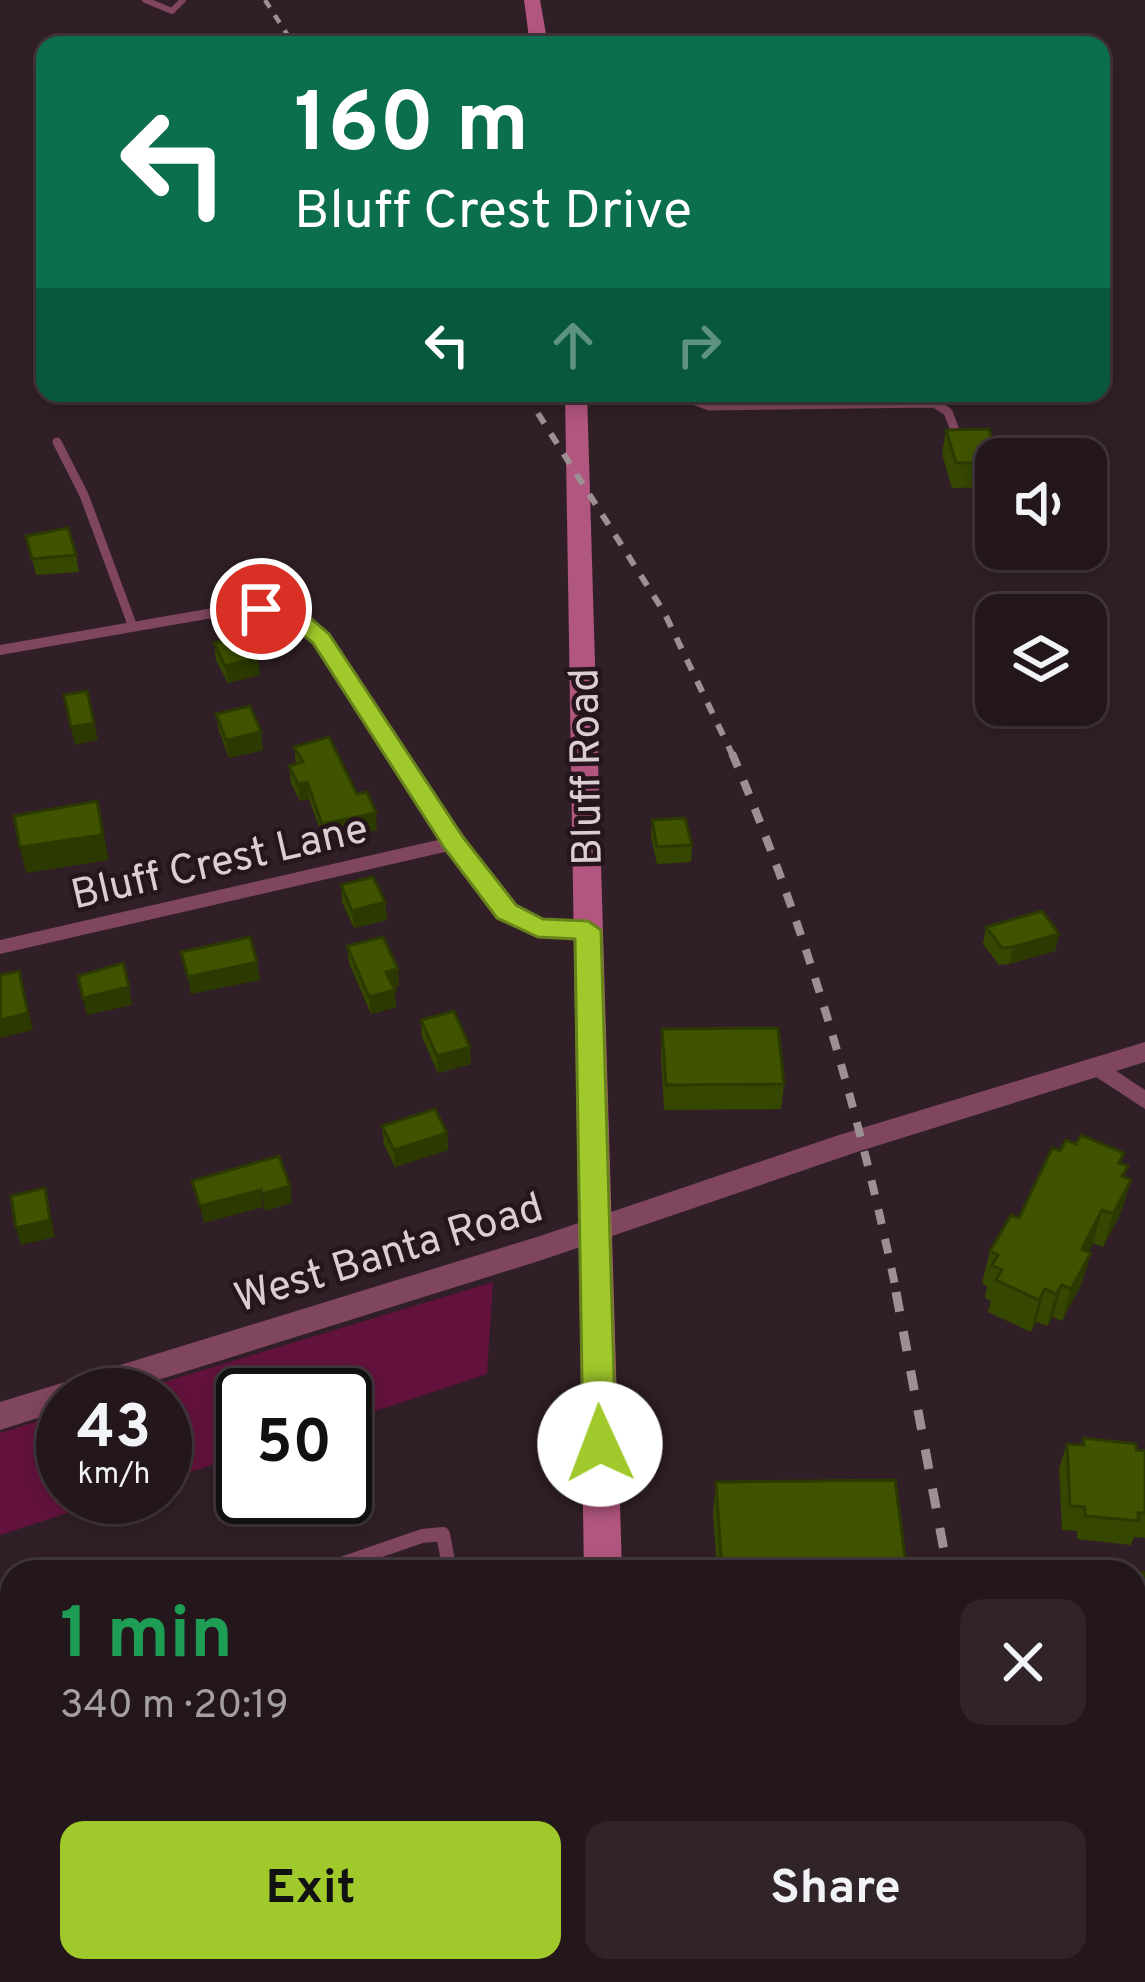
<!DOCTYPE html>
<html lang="en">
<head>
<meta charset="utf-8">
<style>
	:root { --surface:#24171c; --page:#302429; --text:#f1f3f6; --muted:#a39fa3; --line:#41363b; --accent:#a0c92b }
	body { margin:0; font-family:Overpass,sans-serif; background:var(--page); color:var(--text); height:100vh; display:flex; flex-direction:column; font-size:45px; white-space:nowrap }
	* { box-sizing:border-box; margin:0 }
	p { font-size:39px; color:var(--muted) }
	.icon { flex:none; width:66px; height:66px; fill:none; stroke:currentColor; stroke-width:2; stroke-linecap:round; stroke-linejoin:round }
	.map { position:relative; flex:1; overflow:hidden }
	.side { position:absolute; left:0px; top:1560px; width:1146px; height:423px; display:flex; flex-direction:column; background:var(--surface); border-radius:36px 36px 0 0; box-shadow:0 6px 18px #0003,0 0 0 3px var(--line) }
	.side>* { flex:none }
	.hud { position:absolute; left:36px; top:36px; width:1074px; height:366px; border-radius:24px; box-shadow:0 6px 18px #0003,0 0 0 3px var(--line); background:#0b6e4f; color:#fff; overflow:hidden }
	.controls { position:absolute; left:975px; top:438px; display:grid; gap:24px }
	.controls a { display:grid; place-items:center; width:132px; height:132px; border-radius:24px; background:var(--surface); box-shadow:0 6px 18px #0003,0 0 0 3px var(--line); font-size:60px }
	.speed { position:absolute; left:36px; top:1368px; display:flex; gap:24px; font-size:60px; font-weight:700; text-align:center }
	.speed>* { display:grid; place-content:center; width:156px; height:156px; border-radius:50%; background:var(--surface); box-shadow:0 6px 18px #0003,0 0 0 3px var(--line); line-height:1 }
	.speed small { font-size:30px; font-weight:400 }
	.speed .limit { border:6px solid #111; border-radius:18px; background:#fff; color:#111 }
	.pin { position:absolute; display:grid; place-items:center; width:102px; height:102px; color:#fff; margin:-51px; border:6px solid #fff; border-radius:50%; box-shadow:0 3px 12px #0007 }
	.me { position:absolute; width:132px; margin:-66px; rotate:358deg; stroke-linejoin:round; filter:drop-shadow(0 0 9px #0008) }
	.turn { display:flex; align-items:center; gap:42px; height:252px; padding:0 60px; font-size:54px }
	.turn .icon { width:156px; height:156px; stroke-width:2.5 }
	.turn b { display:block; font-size:84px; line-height:102px }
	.lanes { display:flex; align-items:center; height:114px; padding:0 60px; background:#0003; justify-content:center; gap:60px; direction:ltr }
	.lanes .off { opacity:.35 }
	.round { display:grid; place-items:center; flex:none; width:126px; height:126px; border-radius:24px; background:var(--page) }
	.headline { display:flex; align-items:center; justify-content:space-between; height:204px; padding:0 60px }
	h1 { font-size:72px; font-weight:700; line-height:90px; color:#1e9e55 }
	.action { display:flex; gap:24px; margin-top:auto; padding:24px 60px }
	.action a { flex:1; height:138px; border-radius:24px; background:var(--accent); color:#111; font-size:48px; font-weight:700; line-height:138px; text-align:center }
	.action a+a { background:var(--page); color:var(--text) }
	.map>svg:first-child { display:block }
	.green { fill:#62123c }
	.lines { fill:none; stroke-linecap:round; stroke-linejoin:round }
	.service-far2 { stroke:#7f465e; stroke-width:6 }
	.service-far1 { stroke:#7f465e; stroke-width:9 }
	.service { stroke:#7f465e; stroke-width:14 }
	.minor { fill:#7f465e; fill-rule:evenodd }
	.tertiary { fill:#7f465e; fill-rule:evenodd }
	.secondary { fill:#b1567f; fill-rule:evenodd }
	.rail-far3 { stroke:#9d9095; stroke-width:4.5; stroke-dasharray:9 9; stroke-linecap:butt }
	.rail-far2 { stroke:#9d9095; stroke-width:6; stroke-dasharray:12 12; stroke-linecap:butt }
	.rail-far1 { stroke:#9d9095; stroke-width:8; stroke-dasharray:15 15; stroke-linecap:butt }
	.rail { stroke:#9d9095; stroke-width:9; stroke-dasharray:20 20; stroke-linecap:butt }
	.wall { fill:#364701 }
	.shaded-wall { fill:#2c3a01 }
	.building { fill:#3f5301; stroke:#2c3a01; stroke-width:3 }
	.route { fill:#a0c92b; stroke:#68831c; stroke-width:3 }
	.labels { text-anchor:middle; stroke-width:9; stroke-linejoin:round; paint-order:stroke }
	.street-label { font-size:42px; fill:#daced2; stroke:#26151c }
</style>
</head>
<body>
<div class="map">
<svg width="1145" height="1982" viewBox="0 0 1145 1982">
	<rect width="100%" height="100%" fill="#301f26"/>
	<g class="green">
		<polygon points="493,1282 487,1374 345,1421 345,1395 243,1395 243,1454 165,1481 165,1395 121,1395"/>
		<polygon points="63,1413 63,1497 117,1497 0,1535 0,1433"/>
	</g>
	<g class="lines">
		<polyline class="service-far2" points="145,0 172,11 183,0"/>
		<g class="service-far1">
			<polyline points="576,395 678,394 709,406 934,403 948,412 956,433"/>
			<polyline points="57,442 84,495 133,627"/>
		</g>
		<g class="service">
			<polyline points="318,1572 422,1536 443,1534 450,1572"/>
			<polyline points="181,1971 184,1982"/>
		</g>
		<g class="minor">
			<path d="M230,605C268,604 304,608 330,638L461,838L514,907L542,921L595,925L598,930L595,935C516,952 491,905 449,851L0,954V940L442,839L314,641L284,621L230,615L0,655V645Z"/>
			<polygon points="1098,1059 1145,1090 1145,1109 1090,1073 1087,1067 1090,1061"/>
		</g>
		<polygon class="tertiary" points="1145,1042 1145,1062 857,1152 542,1260 110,1395 63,1395 63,1410 0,1430 0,1402 540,1236 839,1135"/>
		<g class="secondary">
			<polygon points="524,0 540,0 548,45 530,45"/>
			<polygon points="565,393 587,393 622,1572 584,1572"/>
			<polygon points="592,1971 636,1971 637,1982 593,1982"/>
		</g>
		<polyline class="rail-far3" points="265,0 294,45"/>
		<polyline class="rail-far2" points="525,393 664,612 733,756"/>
		<path class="rail-far1" d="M732,753C806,928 859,1109 897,1295"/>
		<g class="rail">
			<polyline points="896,1292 948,1572"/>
			<polyline points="1024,1971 1026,1982"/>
		</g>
	</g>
	<g class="wall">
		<polygon points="946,430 996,459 995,487 952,488 942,454"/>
		<polygon points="26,536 76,555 79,572 36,575"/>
		<polygon points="214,643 260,675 228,683 216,660"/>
		<polygon points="216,714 263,750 229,758 219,731"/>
		<polygon points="294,747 357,794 377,830 324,841 309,799 300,801 291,783 289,766 296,764"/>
		<polygon points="652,820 692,845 691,862 657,864 651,837"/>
		<polygon points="341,885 385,902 387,920 354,928 342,902"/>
		<polygon points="986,927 1059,934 1055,951 1009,964 999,965 983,944"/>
		<polygon points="347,946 398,969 399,986 394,987 396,1007 371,1014 349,963"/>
		<polygon points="421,1020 471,1064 438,1073 422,1037"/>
		<polygon points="662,1029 784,1084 781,1109 664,1110 661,1055"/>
		<polygon points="382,1126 447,1133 448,1150 395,1167 384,1144"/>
		<polygon points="1060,1151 1128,1166 1124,1177 1121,1213 1103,1247 1093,1243 1088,1252 1091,1253 1081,1285 1062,1321 1053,1317 1047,1326 1036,1322 1031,1332 988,1312 991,1301 985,1298 987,1286 982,1283 990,1251 1019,1218"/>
		<polygon points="1083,1438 1145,1451 1145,1538 1134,1537 1131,1545 1077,1539 1077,1531 1062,1530 1059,1468 1067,1444 1081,1445"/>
		<polygon points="716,1482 907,1572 717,1572 713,1513"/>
		<polygon points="1134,1572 1145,1573 1145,1681 1134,1680"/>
		<polygon points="1145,1831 1145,1926 1134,1926 1134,1843 1139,1843"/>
		<polygon points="747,1971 933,1971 934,1982 748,1982"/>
	</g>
	<g class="shaded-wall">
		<polygon points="258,658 260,675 228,683 225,666"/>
		<polygon points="94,723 98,740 75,745 71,727"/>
		<polygon points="261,732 263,750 229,758 226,740"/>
		<polygon points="307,782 309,799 300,801 298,784"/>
		<polygon points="97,801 109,860 26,873 20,847"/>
		<polygon points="376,813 377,830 324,841 322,824"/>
		<polygon points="385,902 387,920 354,928 352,911"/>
		<polygon points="1059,934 1055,951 1009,964 1013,947"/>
		<polygon points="257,962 260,980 191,994 188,977"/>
		<polygon points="398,969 399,986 388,989 386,972"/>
		<polygon points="19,971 33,1030 0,1038 0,1020"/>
		<polygon points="129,987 132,1005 87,1015 83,998"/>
		<polygon points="395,990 396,1007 371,1014 369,997"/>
		<polygon points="470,1047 471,1064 438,1073 437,1056"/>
		<polygon points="447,1133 448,1150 395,1167 394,1150"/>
		<polygon points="1131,1180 1121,1213 1103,1247 1113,1214"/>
		<polygon points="290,1186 292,1203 265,1211 262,1194"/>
		<polygon points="45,1188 55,1237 21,1245 16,1228"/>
		<polygon points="261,1190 263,1207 204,1223 200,1206"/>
		<polygon points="1102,1210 1093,1243 1073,1282 1082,1249"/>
		<polygon points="1091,1253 1081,1285 1062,1321 1071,1289"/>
		<polygon points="1062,1285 1053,1317 1047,1326 1056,1294"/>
		<polygon points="1045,1289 1036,1322 1031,1332 1039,1300"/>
	</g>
	<g class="building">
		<polygon points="989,429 998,459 996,459 996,463 956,463 946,430"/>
		<polygon points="68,528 76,555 32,559 26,536"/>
		<polygon points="246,635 258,658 225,666 214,643"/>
		<polygon points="87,691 94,723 71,727 64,695"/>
		<polygon points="250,706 261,732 226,740 216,714"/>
		<polygon points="329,737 357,794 367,792 376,813 322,824 307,782 298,784 289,766 303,762 294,747"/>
		<polygon points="97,801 103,835 20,847 14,816"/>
		<polygon points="685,818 692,845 657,847 652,820"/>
		<polygon points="373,877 385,902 352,911 341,885"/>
		<polygon points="1042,911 1059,934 1013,947 1002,948 986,927"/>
		<polygon points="250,937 257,962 188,977 181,952"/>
		<polygon points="383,937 398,969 386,972 395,990 369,997 347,946"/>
		<polygon points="123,963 129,987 83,998 78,976"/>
		<polygon points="19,971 28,1013 0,1020 0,975"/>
		<polygon points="454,1011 470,1047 437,1056 421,1020"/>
		<polygon points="778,1028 784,1084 666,1085 662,1029"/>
		<polygon points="435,1109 447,1133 394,1150 382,1126"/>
		<polygon points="1081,1135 1124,1153 1119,1163 1128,1166 1122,1176 1131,1180 1113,1214 1102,1210 1082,1249 1091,1253 1071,1289 1062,1285 1056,1294 1045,1289 1039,1300 996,1280 1002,1270 992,1265 998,1255 990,1251 1011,1215 1019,1218 1052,1148 1060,1151 1066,1140 1076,1144"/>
		<polygon points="279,1156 290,1186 262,1194 261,1190 200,1206 192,1181"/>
		<polygon points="45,1188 50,1220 16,1228 11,1196"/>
		<polygon points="1083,1438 1136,1444 1136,1450 1145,1451 1145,1513 1138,1513 1139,1521 1085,1516 1085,1507 1070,1506 1067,1444 1084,1445"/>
		<polygon points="895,1480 907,1572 722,1572 716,1482"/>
		<polygon points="1134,1572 1145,1573 1145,1658 1134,1658"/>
		<polygon points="1134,1843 1145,1843 1145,1906 1139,1906 1134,1884"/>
		<polygon points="753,1971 933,1971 934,1982 755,1982"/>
	</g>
	<polygon class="route" points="261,602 306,614 329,634 463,837 516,905 543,919 588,921 601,930 616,1444 611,1455 600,1459 588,1455 583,1444 575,939 538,937 497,918 445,849 313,643 290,624 253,614 253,604"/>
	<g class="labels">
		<g class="street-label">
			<text transform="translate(584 767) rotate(-91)" y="15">Bluff Road</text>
			<text transform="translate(219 860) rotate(-13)" y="15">Bluff Crest Lane</text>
			<text transform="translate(388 1251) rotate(-17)" y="15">West Banta Road</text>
		</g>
	</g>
</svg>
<div class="controls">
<a><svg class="icon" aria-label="sound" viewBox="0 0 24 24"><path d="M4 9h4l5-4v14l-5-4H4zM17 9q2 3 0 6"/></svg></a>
<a><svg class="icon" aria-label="layers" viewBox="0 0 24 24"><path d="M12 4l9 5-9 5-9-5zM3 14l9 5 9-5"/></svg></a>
</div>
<div class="speed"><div>43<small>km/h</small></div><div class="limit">50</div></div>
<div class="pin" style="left:261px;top:609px;background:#d93025"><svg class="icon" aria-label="arrive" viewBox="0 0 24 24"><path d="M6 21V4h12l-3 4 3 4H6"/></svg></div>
<svg class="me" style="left:600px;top:1444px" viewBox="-20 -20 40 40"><circle r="19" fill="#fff"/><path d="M0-13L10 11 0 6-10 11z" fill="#a0c92b"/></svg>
<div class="hud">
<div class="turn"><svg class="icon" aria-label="left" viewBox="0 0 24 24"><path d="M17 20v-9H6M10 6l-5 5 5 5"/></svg><div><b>160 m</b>Bluff Crest Drive</div></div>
<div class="lanes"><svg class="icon" aria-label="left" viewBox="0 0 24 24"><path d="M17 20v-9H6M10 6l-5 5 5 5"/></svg><svg class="icon off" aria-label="ahead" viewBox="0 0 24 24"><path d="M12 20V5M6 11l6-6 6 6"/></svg><svg class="icon off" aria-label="right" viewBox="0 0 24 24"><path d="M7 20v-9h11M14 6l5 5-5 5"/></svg></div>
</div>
<section class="side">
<div class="headline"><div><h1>1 min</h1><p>340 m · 20:19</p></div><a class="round"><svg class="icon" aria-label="close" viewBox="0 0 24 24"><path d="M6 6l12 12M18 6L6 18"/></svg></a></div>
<div class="action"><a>Exit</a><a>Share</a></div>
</section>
</div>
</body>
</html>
